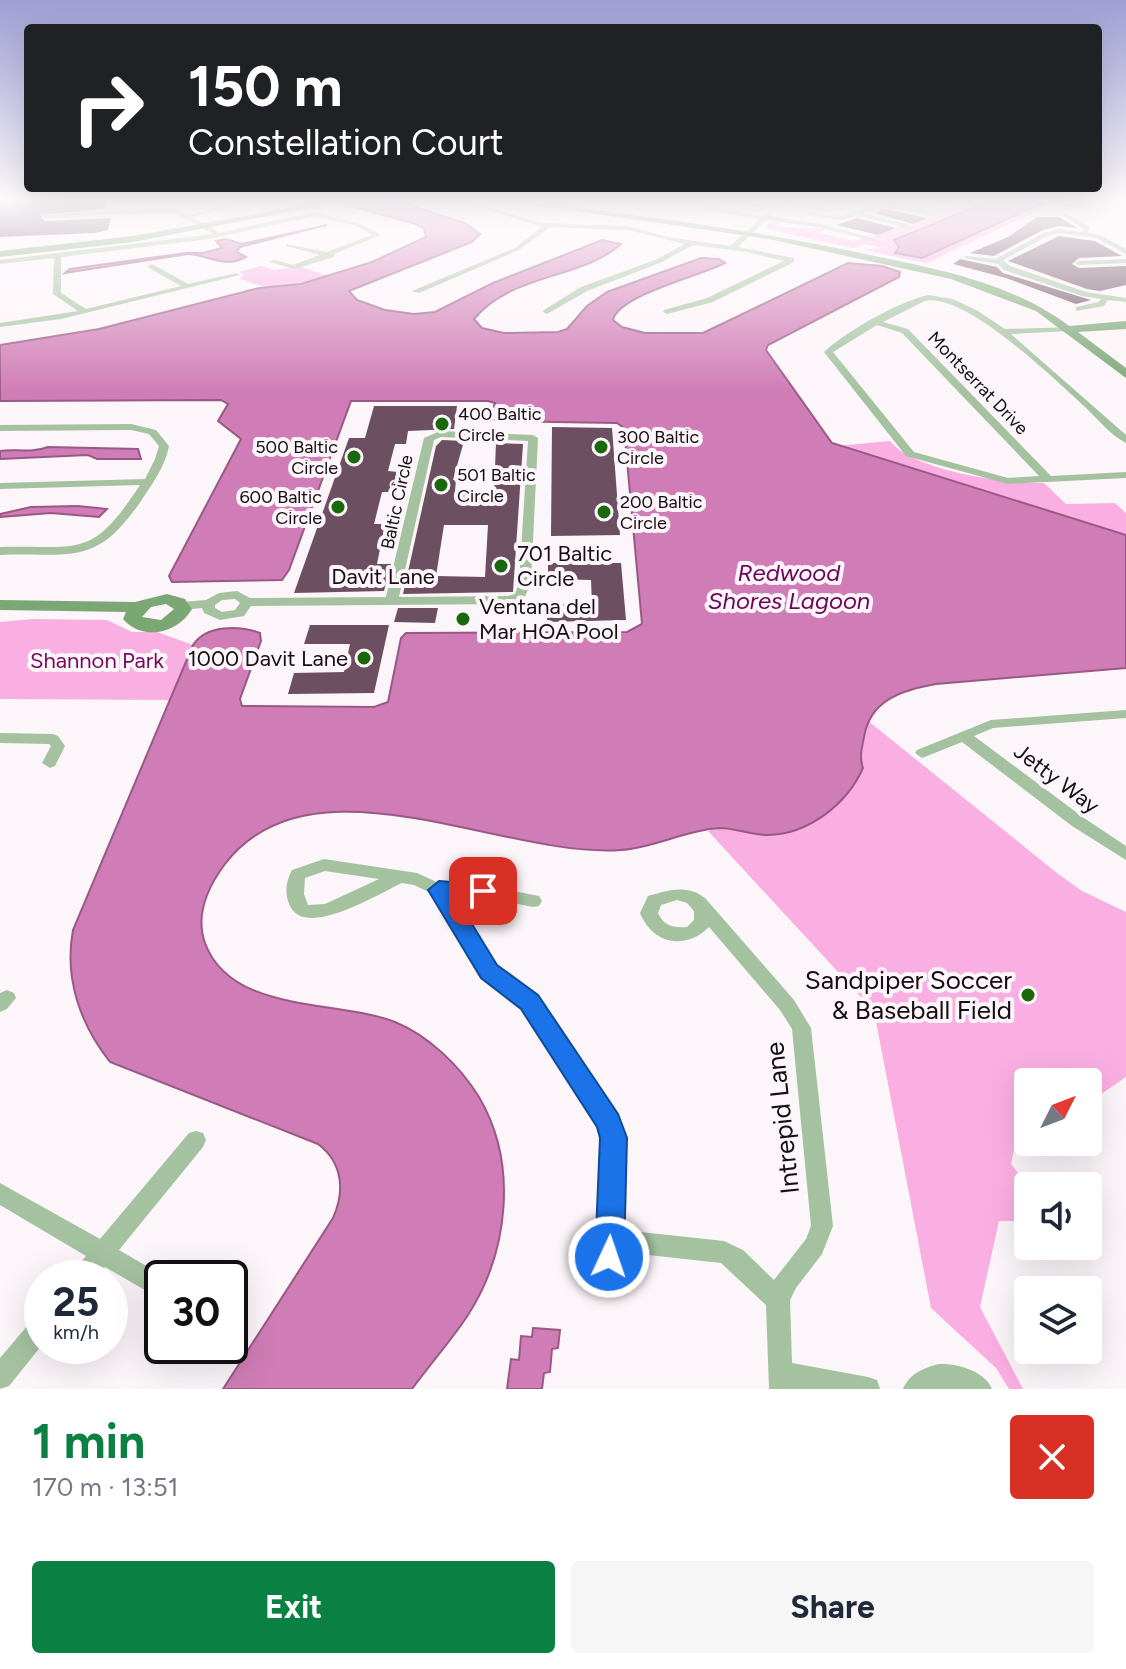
<!DOCTYPE html>
<html lang="en">
<head>
<meta charset="utf-8">
<style>
	:root { --surface:#fff; --page:#f6f6f7; --text:#1f2937; --muted:#747a83; --accent:#0b8043 }
	body { margin:0; font-family:Figtree,sans-serif; background:var(--page); color:var(--text); height:100vh; display:flex; flex-direction:column; font-size:30px; white-space:nowrap }
	* { box-sizing:border-box; margin:0 }
	p { font-size:26px; color:var(--muted) }
	.icon { flex:none; width:44px; height:44px; fill:none; stroke:currentColor; stroke-width:2; stroke-linecap:round; stroke-linejoin:round }
	.map { position:relative; height:1389px; overflow:hidden }
	.details { display:flex; flex-direction:column; background:var(--surface); flex:1 }
	.details>* { flex:none }
	.hud { position:absolute; left:24px; top:24px; width:1078px; height:168px; border-radius:8px; box-shadow:0 8px 32px #0002; background:#202124; color:#fff; overflow:hidden }
	.needle { width:52px; rotate:48deg }
	.buttons { position:absolute; left:1014px; top:1068px; display:grid; gap:16px }
	.buttons a { display:grid; place-items:center; width:88px; height:88px; border-radius:8px; background:var(--surface); box-shadow:0 8px 32px #0002; font-size:40px }
	.speed { position:absolute; left:24px; top:1260px; display:flex; gap:16px; font-size:40px; font-weight:700; text-align:center }
	.speed>* { display:grid; place-content:center; width:104px; height:104px; border-radius:50%; background:var(--surface); box-shadow:0 8px 32px #0002; line-height:1 }
	.speed small { font-size:20px; font-weight:400 }
	.speed .limit { border:4px solid #111; border-radius:12px; background:#fff; color:#111 }
	.pin { position:absolute; display:grid; place-items:center; width:68px; height:68px; color:#fff; margin:-34px; border-radius:16px; box-shadow:0 4px 12px #0006 }
	.me { position:absolute; width:88px; margin:-44px; rotate:3deg; stroke-linejoin:round; filter:drop-shadow(0 0 6px #0008) }
	.turn { display:flex; align-items:center; gap:28px; height:168px; padding:0 32px; font-size:36px }
	.turn .icon { width:104px; height:104px; stroke-width:2.5 }
	.turn b { display:block; font-size:56px; line-height:68px }
	.round { display:grid; place-items:center; flex:none; width:84px; height:84px; border-radius:8px; background:var(--page) }
	.headline { display:flex; align-items:center; justify-content:space-between; height:136px; padding:0 32px }
	h1 { font-size:48px; font-weight:700; line-height:60px; color:var(--accent) }
	.cta { display:flex; gap:16px; margin-top:auto; padding:16px 32px }
	.cta a { flex:1; height:92px; border-radius:8px; background:var(--accent); color:#fff; font-size:32px; font-weight:700; line-height:92px; text-align:center }
	.cta a+a { background:var(--page); color:var(--text) }
	.map>svg:first-child { display:block }
	.green { fill:#faafe2 }
	.water { fill:#d07cb6; stroke:#985a85; stroke-width:2 }
	.building { fill:#6c5062; fill-rule:evenodd }
	.lines { fill:none; stroke-linecap:round; stroke-linejoin:round }
	.street { fill:#a4c2a0; fill-rule:evenodd }
	.secondary { fill:#7ba775; fill-rule:evenodd }
	.route { fill:#1a73e8; stroke:#114b97; stroke-width:2 }
	.poi-dot { fill:#19690c; stroke:#fcf5f9; stroke-width:3 }
	.labels { text-anchor:middle; stroke-width:8; stroke-linejoin:round; paint-order:stroke }
	.far-street-label { font-size:18px; fill:#160c13; stroke:#fcf5f9 }
	.far-poi-label { font-size:18px; fill:#160c13; stroke:#fcf5f9; text-anchor:start }
	.poi-label { font-size:22px; fill:#160c13; stroke:#fcf5f9; text-anchor:start }
	.street-label { font-size:22px; fill:#160c13; stroke:#fcf5f9 }
	.park-label { font-size:22px; fill:#73095d; stroke:#fcf5f9 }
	.water-label { font-size:24px; font-style:italic; fill:#6f0359; stroke:#fcf5f9 }
	.near-poi-label { font-size:26px; fill:#160c13; stroke:#fcf5f9; text-anchor:end }
	.near-street-label { font-size:26px; fill:#160c13; stroke:#fcf5f9 }
</style>
</head>
<body>
<div class="map">
<svg width="1126" height="1389" viewBox="0 0 1126 1389">
	<rect width="100%" height="100%" fill="#fcf5f9"/>
	<g class="green">
		<polygon points="972,199 995,199 894,240 899,247 895,253 925,257 1051,199 1062,199 927,263 863,250 883,248 864,244 854,248 767,229 768,223 780,222 775,227 826,229 820,233 854,241 863,238 872,240 875,235 862,233 878,235 899,226 887,223 909,227 917,222 865,212 892,207 885,210 925,219 938,215 922,210 935,212 954,205 944,201 971,204 968,202"/>
		<path d="M261,266L273,270L301,267L329,276C298,286 270,293 239,278L245,276L239,272Z"/>
		<path d="M890,441C914,471 1006,484 1044,483L1066,504L1115,503L1126,513V535L837,446Z"/>
		<polygon points="34,619 107,620 132,632 157,632 193,645 172,700 0,699 0,622"/>
		<polygon points="867,720 1057,873 1082,891 1126,912 1126,1077 1088,1103 1088,1082 1028,1082 1028,1134 1016,1141 1011,1164 1028,1186 1028,1214 1017,1221 999,1221 980,1307 1023,1389 1009,1389 996,1368 931,1308 874,1011 708,831 717,828 768,835 854,786 863,769 860,760"/>
	</g>
	<g class="water">
		<path d="M324,199L407,200L410,205L467,224L480,234L472,242L349,291L357,300L385,310L414,314L435,312L493,283L602,240L621,244C583,279 512,273 474,319L482,328L504,333L558,332L567,329L587,306L607,292L701,258L719,259L725,263C700,276 619,295 613,320L622,327L645,333H703L848,263L882,266L900,272L899,277L768,345L766,350L832,443L1126,535V668L936,684C902,690 870,700 864,737C862,748 859,757 863,768C847,804 809,834 768,835C752,835 735,828 719,828C686,830 654,848 621,850C504,859 312,750 225,864C207,888 195,915 205,943C231,1014 336,999 395,1022C429,1036 460,1066 479,1097C518,1163 509,1251 468,1315C451,1341 430,1364 412,1389H223L333,1218C345,1191 343,1163 318,1144L110,1062C80,1024 64,978 73,930L193,645C206,625 239,625 260,633L261,641L240,699L242,706L374,707L388,702L401,638L406,633L627,632L642,624L624,428L617,423L497,421L490,417L495,403L488,401H351L289,570L282,580L172,582L169,576L241,439L218,421L228,404L221,400L0,401V345L99,329L259,288L301,284L372,262L426,237L424,229L416,224Z"/>
		<polygon points="995,199 1051,199 922,258 895,253 899,247 894,240"/>
		<path d="M327,225L240,247L237,252L246,257C223,269 210,255 188,254L65,273L70,269L186,253H203L222,248L216,241L226,239L242,244Z"/>
		<path d="M48,447L138,449L141,459H97L88,455L0,459V451C15,448 30,454 48,447Z"/>
		<polygon points="78,506 107,509 99,517 51,513 0,517 0,514 31,507"/>
		<polygon points="533,1328 560,1330 558,1348 552,1349 550,1372 544,1373 542,1389 507,1389 511,1359 519,1360 521,1336 532,1337"/>
	</g>
	<g class="building">
		<polygon points="0,199 51,199 48,205 74,199 109,199 104,209 40,215 45,221 111,218 108,230 95,233 0,237"/>
		<polygon points="885,209 927,218 913,224 874,213"/>
		<polygon points="1037,217 1059,217 1077,228 1059,226 1043,230 994,256 970,253 1008,237"/>
		<polygon points="857,218 896,228 878,235 836,225"/>
		<polygon points="1059,236 1095,241 1122,256 1079,258 1072,264 1079,268 1126,266 1126,285 1100,291 1087,289 1008,261"/>
		<polygon points="960,259 997,267 1003,273 1091,300 1076,304 1006,278 953,264"/>
		<polygon points="374,406 457,406 454,429 408,431 406,444 395,444 388,471 398,472 394,492 382,492 374,524 385,524 377,564 391,564 384,591 294,593 349,438 365,438"/>
		<polygon points="552,427 612,428 620,535 551,536"/>
		<path d="M442,440L464,441L453,480H456L455,491H494L496,443L523,444L513,592L403,594L436,446ZM444,525H488L485,577L436,576Z"/>
		<polygon points="548,563 621,563 626,620 547,622 547,604 592,604 591,580 548,579"/>
		<polygon points="398,608 438,608 435,623 394,622"/>
		<polygon points="310,625 389,625 374,693 288,694 294,673 344,672 350,644 304,644"/>
	</g>
	<g class="lines">
		<g class="street">
			<polygon points="234,199 241,199 243,201 239,204 191,217 217,231 218,233 315,212 361,224 381,235 334,254 334,257 294,269 270,262 274,260 293,265 320,255 286,246 286,244 327,252 372,235 357,226 315,216 209,239 61,257 61,293 86,309 181,286 149,268 148,266 152,264 188,284 236,273 240,275 61,319 0,327 0,323 78,311 53,294 54,258 0,264 0,260 214,234 172,212 45,218 43,215 173,208 188,215 235,202"/>
			<polygon points="721,199 781,207 778,209 724,202 713,208 763,216 769,212 772,214 770,216 821,224 877,239 874,241 821,228 766,220 738,247 794,258 794,262 713,302 667,314 663,312 664,310 707,298 784,261 747,252 693,245 660,263 587,291 547,314 543,312 544,310 581,287 655,260 685,244 628,230 550,227 519,250 419,293 412,291 515,248 542,227 476,206 476,204 541,223 628,226 668,237 730,246 760,219 703,209"/>
			<path d="M893,199H901L891,203C899,205 909,209 916,207C940,202 946,193 972,204L969,206L945,201L921,210L937,214L935,217L885,206L863,213L910,225L908,228L857,215L843,220L806,215L809,213L842,216Z"/>
			<polygon points="783,201 822,206 825,208 822,210 781,204"/>
			<polygon points="1064,214 1068,214 1090,227 1088,233 1100,235 1126,249 1126,254 1096,238 1059,233 1048,236 1003,260 1010,266 1086,292 1126,298 1126,302 1108,300 1104,306 1076,311 1076,307 1098,302 1101,299 1082,296 1004,270 998,264 963,258 967,256 995,259 1044,233 1059,229 1082,232 1084,229 1064,216"/>
			<polygon points="1126,259 1126,263 1079,265 1075,263 1079,261"/>
			<path d="M928,295L953,299L978,311L1005,329L1073,327L1074,329L1070,331L1011,334L1126,435V443C1110,435 1097,418 1084,406C1054,379 965,292 925,301L883,322L908,329L1051,476L1126,472V478L1008,484L906,456L824,352C848,330 896,303 928,295ZM877,325L902,333L1039,476L1008,478L914,452L833,352Z"/>
			<path d="M131,424L156,430L169,446C165,467 152,484 141,501C95,568 72,552 0,555V547C81,545 91,560 140,485L0,489V483L145,479L155,459L159,446L149,434L131,430L0,431V425Z"/>
			<path d="M440,431L533,435L538,438L531,582L524,599L510,604L251,606L244,616L220,620L204,613L202,608L182,610L176,606L182,602L206,600L219,593L237,591L250,598L386,597L424,438ZM441,437L528,441L519,582L515,594L508,596L399,597L434,440ZM235,599L240,603L235,610L222,612L215,608V605L222,600Z"/>
			<polygon points="1126,710 1126,718 993,728 974,736 1084,818 1126,846 1126,860 1072,826 962,742 922,758 915,753 917,750 991,720"/>
			<polygon points="0,733 53,734 58,736 65,746 55,766 50,768 42,763 51,746 49,744 0,743"/>
			<path d="M324,859L417,873L441,884L473,883L539,896L542,901L539,906L533,907L473,895L451,896L495,966L536,997L616,1116L624,1138L622,1230L724,1241L743,1250L774,1280L806,1239L811,1226L792,1029L780,1010L709,927C686,950 653,945 640,913L648,896C669,890 687,884 705,898L794,1000L811,1028L833,1226L822,1254L796,1288L790,1300L792,1363L868,1377L877,1380L880,1389H769L766,1305L721,1263L621,1252L620,1274L616,1282L608,1285L600,1282L596,1274L604,1138L600,1125L522,1007L483,976L433,894L414,885L402,883C378,894 306,939 290,906C284,894 286,881 292,870ZM325,871L379,879L325,904L308,905L304,894L305,878ZM677,900L687,903L694,911V920L687,927C673,928 664,926 658,913L661,905Z"/>
			<polygon points="7,990 14,993 16,998 7,1009 0,1012 0,993"/>
			<polygon points="196,1131 203,1133 206,1140 203,1147 119,1250 167,1278 162,1278 162,1300 105,1267 97,1278 70,1278 74,1270 86,1256 0,1205 0,1183 100,1239 189,1133"/>
			<polygon points="42,1314 42,1345 9,1386 0,1389 0,1358 34,1318"/>
			<path d="M939,1364C957,1363 985,1371 992,1389H903C909,1374 923,1368 939,1364Z"/>
		</g>
		<g class="secondary">
			<polygon points="339,199 356,199 133,242 0,257 0,251 133,236"/>
			<path d="M492,199H513C633,215 752,229 870,255C938,269 1012,283 1069,326L1126,321V329L1078,332L1126,368V378L1036,311L951,279L769,239Z"/>
			<path d="M167,594L185,599L192,609C178,633 143,642 123,619L126,612L0,610V600L135,602ZM166,604L174,609L161,620L142,617L151,607Z"/>
		</g>
	</g>
	<linearGradient id="sky" x2="0" y2="1"><stop stop-color="#9e9ed4"/><stop offset="0.51" stop-color="#fefafc"/><stop offset="1" stop-color="#fefafc" stop-opacity="0"/></linearGradient>
	<rect width="1126" height="393" fill="url(#sky)"/>
	<polygon class="route" points="439,881 491,885 494,891 491,897 456,898 497,965 538,995 618,1114 627,1138 624,1257 620,1267 609,1271 599,1267 595,1257 600,1138 597,1127 521,1009 481,978 428,890"/>
	<g class="poi-dot">
		<circle cx="442" cy="424" r="8"/>
		<circle cx="601" cy="447" r="8"/>
		<circle cx="354" cy="457" r="8"/>
		<circle cx="441" cy="485" r="8"/>
		<circle cx="338" cy="507" r="8"/>
		<circle cx="604" cy="512" r="8"/>
		<circle cx="501" cy="566" r="8"/>
		<circle cx="463" cy="619" r="8"/>
		<circle cx="364" cy="658" r="8"/>
		<circle cx="1028" cy="995" r="8"/>
	</g>
	<g class="labels">
		<g class="far-street-label">
			<text transform="translate(978 383) rotate(46)" y="6">Montserrat Drive</text>
			<text transform="translate(397 502) rotate(-78)" y="6">Baltic Circle</text>
		</g>
		<g class="far-poi-label">
			<text x="458" y="420">400 Baltic<tspan x="458" dy="21">Circle</tspan></text>
			<text x="617" y="443">300 Baltic<tspan x="617" dy="21">Circle</tspan></text>
			<text x="338" y="453" text-anchor="end">500 Baltic<tspan x="338" dy="21">Circle</tspan></text>
			<text x="457" y="481">501 Baltic<tspan x="457" dy="21">Circle</tspan></text>
			<text x="322" y="503" text-anchor="end">600 Baltic<tspan x="322" dy="21">Circle</tspan></text>
			<text x="620" y="508">200 Baltic<tspan x="620" dy="21">Circle</tspan></text>
		</g>
		<g class="poi-label">
			<text x="517" y="561">701 Baltic<tspan x="517" dy="25">Circle</tspan></text>
			<text x="479" y="614">Ventana del<tspan x="479" dy="25">Mar HOA Pool</tspan></text>
			<text x="348" y="666" text-anchor="end">1000 Davit Lane</text>
		</g>
		<g class="street-label">
			<text x="383" y="584">Davit Lane</text>
			<text transform="translate(1057 778) rotate(37)" y="8">Jetty Way</text>
		</g>
		<g class="park-label">
			<text x="97" y="668">Shannon Park</text>
		</g>
		<g class="water-label">
			<text x="789" y="581">Redwood<tspan x="789" dy="28">Shores Lagoon</tspan></text>
		</g>
		<g class="near-poi-label">
			<text x="1012" y="989">Sandpiper Soccer<tspan x="1012" dy="30">&amp; Baseball Field</tspan></text>
		</g>
		<g class="near-street-label">
			<text transform="translate(782 1118) rotate(-96)" y="9">Intrepid Lane</text>
		</g>
	</g>
</svg>
<div class="buttons">
<a><svg class="needle" viewBox="-14 -14 28 28"><path d="M0-13l5 13h-10z" fill="#e53935"/><path d="M0 13l5-13h-10z" fill="#747a83"/></svg></a>
<a><svg class="icon" aria-label="sound" viewBox="0 0 24 24"><path d="M4 9h4l5-4v14l-5-4H4zM17 9q2 3 0 6"/></svg></a>
<a><svg class="icon" aria-label="layers" viewBox="0 0 24 24"><path d="M12 4l9 5-9 5-9-5zM3 14l9 5 9-5"/></svg></a>
</div>
<div class="speed"><div>25<small>km/h</small></div><div class="limit">30</div></div>
<div class="pin" style="left:483px;top:891px;background:#d93025"><svg class="icon" aria-label="arrive" viewBox="0 0 24 24"><path d="M6 21V4h12l-3 4 3 4H6"/></svg></div>
<svg class="me" style="left:609px;top:1257px" viewBox="-20 -20 40 40"><circle r="17" fill="#1a73e8" stroke="#fff" stroke-width="3"/><path d="M0-11L8 9 0 5-8 9z" fill="#fff"/></svg>
<div class="hud">
<div class="turn"><svg class="icon" aria-label="right" viewBox="0 0 24 24"><path d="M7 20v-9h11M14 6l5 5-5 5"/></svg><div><b>150 m</b>Constellation Court</div></div>
</div>
</div>
<section class="details">
<div class="headline"><div><h1>1 min</h1><p>170 m · 13:51</p></div><a class="round" style="background:#d93025;color:#fff"><svg class="icon" aria-label="close" viewBox="0 0 24 24"><path d="M6 6l12 12M18 6L6 18"/></svg></a></div>
<div class="cta"><a>Exit</a><a>Share</a></div>
</section>
</body>
</html>
